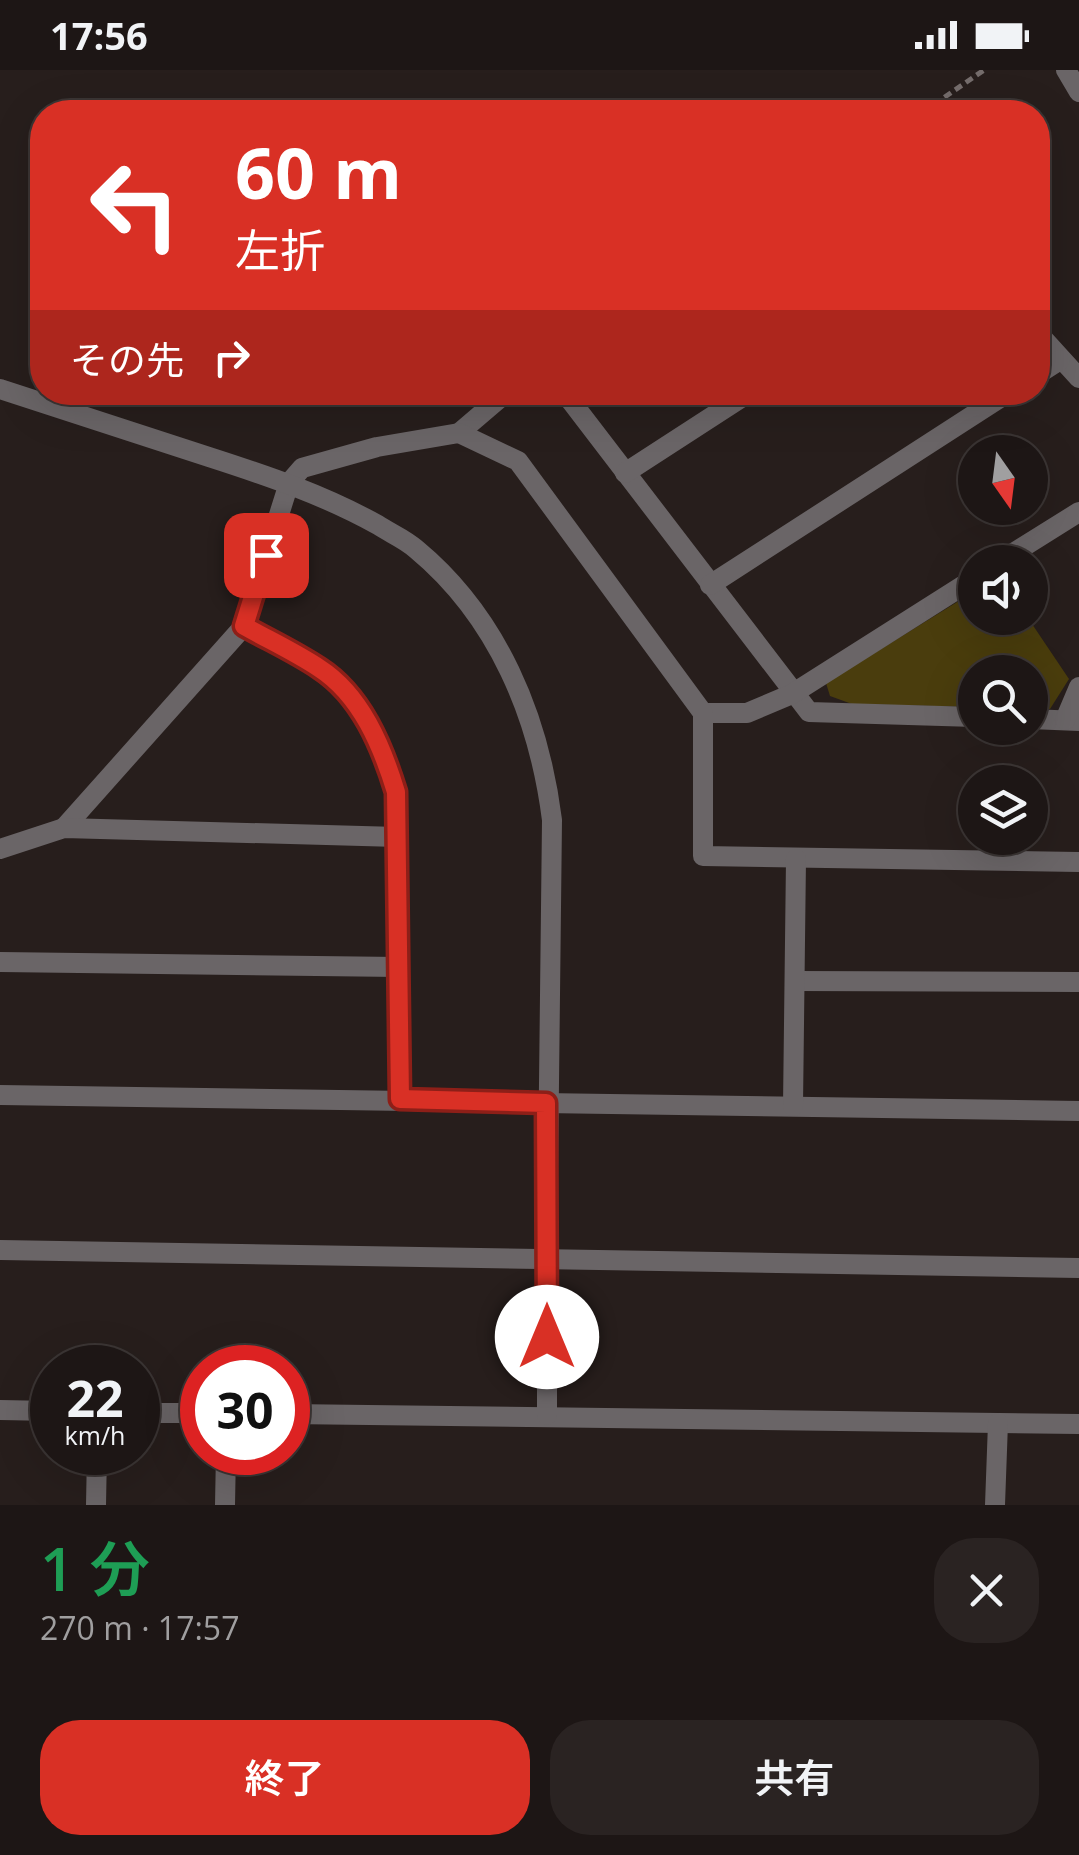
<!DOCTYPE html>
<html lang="ja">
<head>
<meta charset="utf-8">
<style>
	:root { --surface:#1d1615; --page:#2a2322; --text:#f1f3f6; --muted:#a09fa0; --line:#3b3534; --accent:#d93025 }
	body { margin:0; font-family:"Open Sans","Noto Sans JP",sans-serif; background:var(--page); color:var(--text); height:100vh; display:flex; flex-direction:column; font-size:38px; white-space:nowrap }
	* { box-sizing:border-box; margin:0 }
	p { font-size:32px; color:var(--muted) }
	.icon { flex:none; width:55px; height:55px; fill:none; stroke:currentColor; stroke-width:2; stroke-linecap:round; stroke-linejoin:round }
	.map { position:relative; height:1435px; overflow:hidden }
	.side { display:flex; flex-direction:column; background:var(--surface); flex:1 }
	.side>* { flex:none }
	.hud { position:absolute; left:30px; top:30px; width:1020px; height:305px; border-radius:40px; box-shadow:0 10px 40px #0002,0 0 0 2px var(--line); background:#d93025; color:#fff; overflow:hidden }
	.needle { width:65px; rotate:166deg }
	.tools { position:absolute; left:958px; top:365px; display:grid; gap:20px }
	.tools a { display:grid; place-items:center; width:90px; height:90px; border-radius:50%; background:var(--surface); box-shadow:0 10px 40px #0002,0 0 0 2px var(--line); font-size:50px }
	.speed { position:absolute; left:30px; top:1275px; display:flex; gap:20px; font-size:50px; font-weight:700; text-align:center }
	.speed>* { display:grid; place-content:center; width:130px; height:130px; border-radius:50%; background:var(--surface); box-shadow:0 10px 40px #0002,0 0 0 2px var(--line); line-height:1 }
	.speed small { font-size:25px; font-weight:400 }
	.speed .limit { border:15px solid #d22; background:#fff; color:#111 }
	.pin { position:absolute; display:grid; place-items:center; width:85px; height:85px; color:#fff; margin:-42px; border-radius:20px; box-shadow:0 5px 15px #0006 }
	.me { position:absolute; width:110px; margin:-55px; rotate:0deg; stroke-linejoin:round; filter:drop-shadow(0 0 8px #0008) }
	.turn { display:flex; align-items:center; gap:35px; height:210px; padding:0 40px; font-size:45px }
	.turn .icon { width:130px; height:130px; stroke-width:2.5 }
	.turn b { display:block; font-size:70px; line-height:85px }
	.then { display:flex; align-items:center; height:95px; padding:0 40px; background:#0003; gap:20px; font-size:38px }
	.round { display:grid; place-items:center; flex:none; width:105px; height:105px; border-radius:40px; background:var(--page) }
	.headline { display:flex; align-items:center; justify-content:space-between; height:170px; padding:0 40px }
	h1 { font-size:60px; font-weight:600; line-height:75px; color:#1e9e55 }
	.button { display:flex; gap:20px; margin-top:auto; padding:20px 40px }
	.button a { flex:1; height:115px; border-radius:40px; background:var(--accent); color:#fff; font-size:40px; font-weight:600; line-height:115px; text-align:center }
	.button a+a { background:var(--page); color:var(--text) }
	.status { display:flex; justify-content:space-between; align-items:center; height:70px; padding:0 50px; background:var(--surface); direction:ltr }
	.status svg { height:28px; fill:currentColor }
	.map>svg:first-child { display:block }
	.green { fill:#4a3d0d }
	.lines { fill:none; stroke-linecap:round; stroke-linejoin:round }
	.path { stroke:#756d6c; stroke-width:5; stroke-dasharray:8 5; stroke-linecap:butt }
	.minor { stroke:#6a6567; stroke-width:20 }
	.tertiary { stroke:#6a6567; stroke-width:20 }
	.route-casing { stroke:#8d1f18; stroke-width:25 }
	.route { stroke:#d93025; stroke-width:18 }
</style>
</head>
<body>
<div class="status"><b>17:56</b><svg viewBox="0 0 49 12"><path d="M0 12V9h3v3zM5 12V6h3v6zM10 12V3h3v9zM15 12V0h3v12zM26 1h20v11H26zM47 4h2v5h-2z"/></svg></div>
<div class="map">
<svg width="1079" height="1435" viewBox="0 0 1079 1435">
	<rect width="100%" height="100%" fill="#271e1c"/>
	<polygon class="green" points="975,521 975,548 1028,548 1069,609 1050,639 1030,639 1030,602 975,602 975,637 852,634 830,626 826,613"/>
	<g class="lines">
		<polyline class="path" points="923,42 984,0"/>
		<g class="minor">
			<polyline points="1038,263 1079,308"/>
			<polyline points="1038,304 1060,290"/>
			<polyline points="564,322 809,642 975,647"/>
			<polyline points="459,363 507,322"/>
			<polyline points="625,403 750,322"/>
			<polyline points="999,492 1079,442"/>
			<polyline points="710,515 1009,322"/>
			<path d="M244,556C332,604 365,620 396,722L400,1029"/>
			<polyline points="703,643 747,643 792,624 975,508"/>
			<polyline points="1030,649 1079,651"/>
			<polyline points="1065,650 1079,617"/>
			<polyline points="64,758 244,556 289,413 302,398 377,377 459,363 518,391 703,643 703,786 1079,792"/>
			<polyline points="0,779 64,758 398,767"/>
			<polyline points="0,892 399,897"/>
			<polyline points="795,911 1079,912"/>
			<polyline points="0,1025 1079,1041"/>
			<polyline points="793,1036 796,789"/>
			<polyline points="0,1340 52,1341"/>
			<polyline points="138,1343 202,1343"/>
			<polyline points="288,1344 1079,1354"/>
			<polyline points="547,1345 547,1188"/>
			<polyline points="96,1435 97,1382"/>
			<polyline points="225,1435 226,1382"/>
			<polyline points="995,1435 998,1353"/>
		</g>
		<g class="tertiary">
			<polyline points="1066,0 1079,22"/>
			<path d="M0,319C70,342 140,365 209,387C268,406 324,425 378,455C390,463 405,469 416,479C498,547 539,647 552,750L547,1188"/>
			<polyline points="0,1180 1079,1198"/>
		</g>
	</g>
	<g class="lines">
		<g class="route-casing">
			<path id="route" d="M266,485L244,556C269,570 295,582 319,598C361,625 382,676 396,722L400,1029L546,1033L547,1267"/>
		</g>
		<use href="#route" class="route"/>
	</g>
</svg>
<div class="tools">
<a><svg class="needle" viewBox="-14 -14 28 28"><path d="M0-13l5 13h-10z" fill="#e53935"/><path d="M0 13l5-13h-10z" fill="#a09fa0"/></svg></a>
<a><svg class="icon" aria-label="sound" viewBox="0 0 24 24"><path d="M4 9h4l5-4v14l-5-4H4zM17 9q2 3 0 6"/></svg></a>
<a><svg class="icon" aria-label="search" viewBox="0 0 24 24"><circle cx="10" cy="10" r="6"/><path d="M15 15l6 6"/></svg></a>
<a><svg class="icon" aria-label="layers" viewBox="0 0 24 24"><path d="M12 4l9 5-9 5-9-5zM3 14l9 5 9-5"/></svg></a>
</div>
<div class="speed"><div>22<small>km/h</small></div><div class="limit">30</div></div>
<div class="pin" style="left:266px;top:485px;background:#d93025"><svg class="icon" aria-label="arrive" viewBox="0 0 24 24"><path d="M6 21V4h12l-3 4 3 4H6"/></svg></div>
<svg class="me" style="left:547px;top:1267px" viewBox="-20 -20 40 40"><circle r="19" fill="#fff"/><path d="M0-13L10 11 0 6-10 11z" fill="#d93025"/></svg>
<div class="hud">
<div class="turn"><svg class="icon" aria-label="left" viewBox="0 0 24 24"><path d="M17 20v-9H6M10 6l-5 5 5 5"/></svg><div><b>60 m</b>左折</div></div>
<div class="then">その先<svg class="icon" aria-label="right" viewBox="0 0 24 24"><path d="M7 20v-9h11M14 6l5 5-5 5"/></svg></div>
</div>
</div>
<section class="side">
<div class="headline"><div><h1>1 分</h1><p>270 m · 17:57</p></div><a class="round"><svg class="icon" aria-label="close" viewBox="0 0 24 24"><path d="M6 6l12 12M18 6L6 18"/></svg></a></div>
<div class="button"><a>終了</a><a>共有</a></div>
</section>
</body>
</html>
